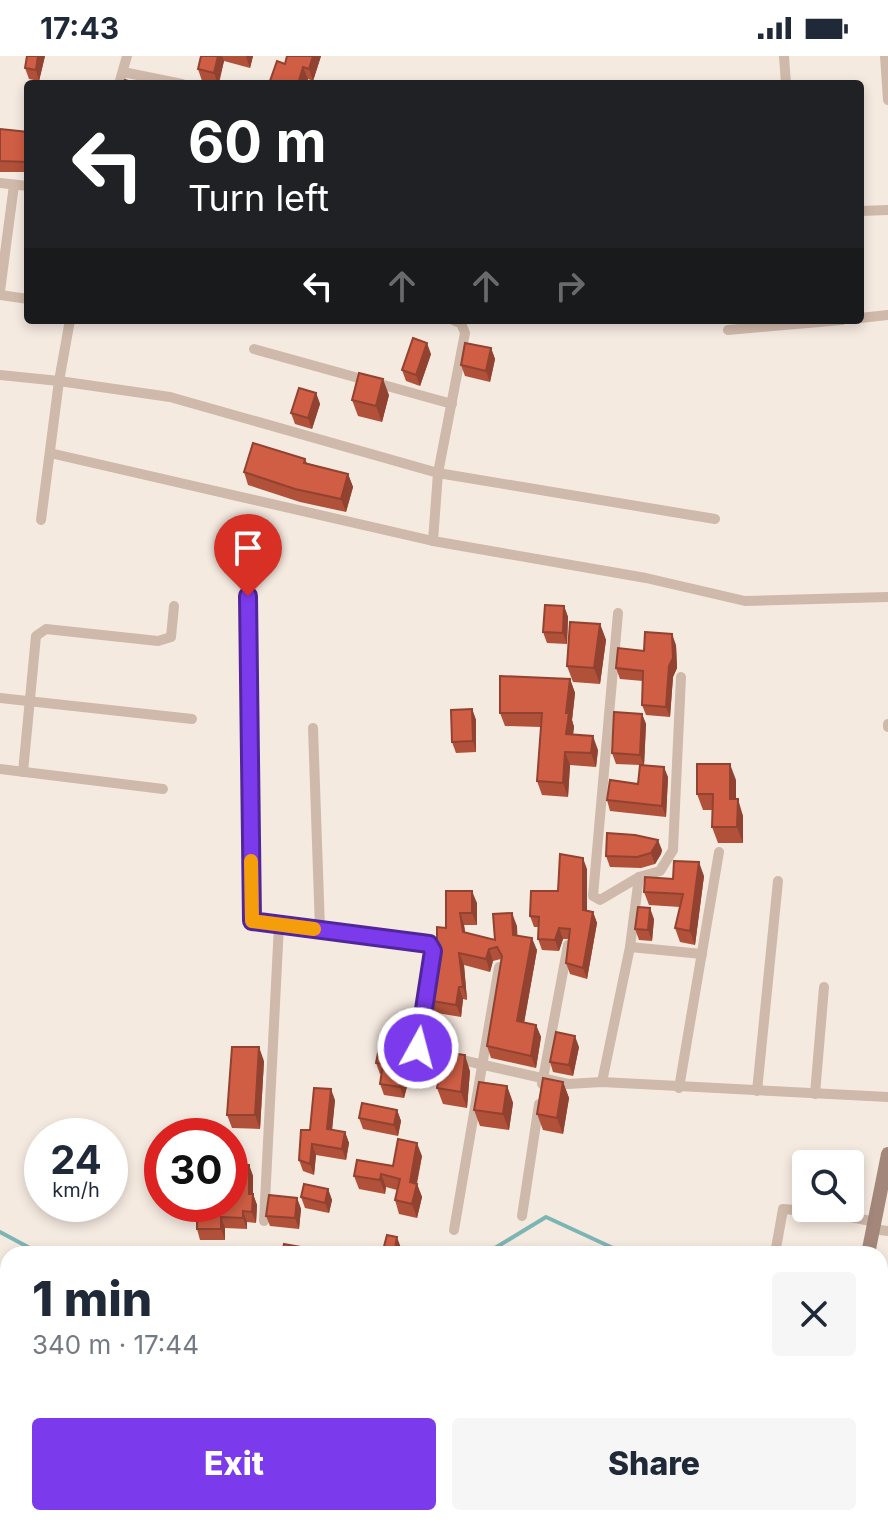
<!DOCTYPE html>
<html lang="en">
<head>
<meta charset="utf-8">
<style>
	:root { --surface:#fff; --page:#f6f6f7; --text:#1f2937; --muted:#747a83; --accent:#7c3aed }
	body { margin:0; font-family:Inter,sans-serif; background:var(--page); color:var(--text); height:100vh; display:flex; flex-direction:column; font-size:30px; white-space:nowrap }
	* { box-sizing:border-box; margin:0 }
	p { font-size:26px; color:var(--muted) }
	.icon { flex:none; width:44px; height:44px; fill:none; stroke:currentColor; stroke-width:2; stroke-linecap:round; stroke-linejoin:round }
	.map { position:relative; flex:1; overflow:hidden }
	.panel { position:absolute; left:0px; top:1190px; width:888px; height:280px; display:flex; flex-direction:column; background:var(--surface); border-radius:24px 24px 0 0; box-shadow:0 4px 12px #0003 }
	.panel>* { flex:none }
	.banner { position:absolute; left:24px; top:24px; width:840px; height:244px; border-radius:8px; box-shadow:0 4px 12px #0003; background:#202124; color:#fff; overflow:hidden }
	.controls { position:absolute; left:792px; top:1094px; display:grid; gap:16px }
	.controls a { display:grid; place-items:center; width:72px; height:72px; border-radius:8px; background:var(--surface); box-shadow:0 4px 12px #0003; font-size:40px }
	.speed { position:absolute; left:24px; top:1062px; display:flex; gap:16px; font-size:40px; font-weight:700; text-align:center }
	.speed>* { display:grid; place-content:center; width:104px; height:104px; border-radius:50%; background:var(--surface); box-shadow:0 4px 12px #0003; line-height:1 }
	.speed small { font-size:20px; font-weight:400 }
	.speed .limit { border:12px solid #d22; background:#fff; color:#111 }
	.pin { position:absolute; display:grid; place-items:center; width:68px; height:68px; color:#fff; margin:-82px -34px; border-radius:50% 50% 50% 0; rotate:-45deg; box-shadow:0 0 8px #0007 }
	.pin .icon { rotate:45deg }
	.me { position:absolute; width:88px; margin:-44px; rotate:7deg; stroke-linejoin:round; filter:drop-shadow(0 0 6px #0008) }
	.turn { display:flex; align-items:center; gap:28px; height:168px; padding:0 32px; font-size:36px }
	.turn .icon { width:104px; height:104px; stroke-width:2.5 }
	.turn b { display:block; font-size:56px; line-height:68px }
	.lanes { display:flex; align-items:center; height:76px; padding:0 32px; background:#0003; justify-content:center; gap:40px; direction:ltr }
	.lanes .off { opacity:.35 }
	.round { display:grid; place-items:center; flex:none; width:84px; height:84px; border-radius:8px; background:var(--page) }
	.overview { display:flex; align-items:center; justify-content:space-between; height:136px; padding:0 32px }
	h1 { font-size:48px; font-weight:800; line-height:60px }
	.cta { display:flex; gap:16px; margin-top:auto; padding:16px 32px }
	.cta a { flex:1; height:92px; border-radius:8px; background:var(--accent); color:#fff; font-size:32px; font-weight:800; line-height:92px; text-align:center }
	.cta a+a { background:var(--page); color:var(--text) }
	.status { display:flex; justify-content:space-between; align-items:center; height:56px; padding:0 40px; background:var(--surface); direction:ltr }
	.status svg { height:22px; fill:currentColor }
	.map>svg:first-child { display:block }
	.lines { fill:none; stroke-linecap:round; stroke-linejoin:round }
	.stream { stroke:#7cb5b4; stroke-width:4 }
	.street { stroke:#cfb9aa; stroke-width:10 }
	.secondary { stroke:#a3877b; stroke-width:14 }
	.wall { fill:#b2513a }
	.shaded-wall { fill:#914230 }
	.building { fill:#cf5e44; stroke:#914230; stroke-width:2 }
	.route-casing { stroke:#51269a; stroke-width:20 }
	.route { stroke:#7c3aed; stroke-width:14 }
	.slow { stroke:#f59e0b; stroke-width:14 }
</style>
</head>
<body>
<div class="status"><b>17:43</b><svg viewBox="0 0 49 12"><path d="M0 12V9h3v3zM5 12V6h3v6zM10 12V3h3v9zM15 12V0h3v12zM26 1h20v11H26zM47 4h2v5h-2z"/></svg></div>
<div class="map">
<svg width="888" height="1470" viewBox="0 0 888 1470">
	<rect width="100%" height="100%" fill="#f5eae0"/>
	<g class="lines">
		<g class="stream">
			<polyline points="0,1176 41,1198"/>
			<polyline points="485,1198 546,1161 626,1198"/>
			<polyline points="650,1462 658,1470"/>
		</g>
		<g class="street">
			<polyline points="784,0 786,28"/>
			<polyline points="885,0 888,44"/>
			<polyline points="123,16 182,28"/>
			<polyline points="119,28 127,0"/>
			<polyline points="0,127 28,130"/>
			<polyline points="860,155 888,154"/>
			<polyline points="0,235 14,129"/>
			<polyline points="0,239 28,243"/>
			<polyline points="860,262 888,259"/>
			<polyline points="70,264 59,325 170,341 438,417 433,485 646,522 745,545 888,541"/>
			<polyline points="453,264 461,267 465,277 438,417 715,463"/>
			<polyline points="728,274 842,264"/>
			<polyline points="254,293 452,348"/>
			<polyline points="0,319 59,325 41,464"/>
			<polyline points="50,397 433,485"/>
			<polyline points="248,540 252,865 429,888 433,895 417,985 418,992 427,996 568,1028 602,1026 888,1041"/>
			<polyline points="618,557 593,840 600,844 639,821"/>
			<polyline points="0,642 192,663"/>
			<polyline points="888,668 888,671"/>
			<polyline points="313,672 320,873"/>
			<polyline points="0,713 163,733"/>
			<polyline points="23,716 36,580 46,573 158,585 171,581 174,550"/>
			<polyline points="630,891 702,898"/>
			<polyline points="602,1026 630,891 639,821 660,815 673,794 681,621"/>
			<polyline points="542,1028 568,889"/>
			<polyline points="679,1032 719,796"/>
			<polyline points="757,1035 778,825"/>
			<polyline points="815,1038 824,931"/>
			<polyline points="522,1160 539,1048"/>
			<polyline points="264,1165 279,869"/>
			<polyline points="873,1173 888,1175"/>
			<polyline points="454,1174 499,911"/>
			<polyline points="775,1198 783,1153 832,1157 875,1166"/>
			<polyline points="0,1267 8,1266"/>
			<polyline points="880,1456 888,1452"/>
			<polyline points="708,1468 710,1462"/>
			<polyline points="77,1470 78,1462"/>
			<polyline points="384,1470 385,1462"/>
			<polyline points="450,1470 451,1462"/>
		</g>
		<g class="secondary">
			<polyline points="868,1198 888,1098"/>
			<polyline points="788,1470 791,1462"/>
		</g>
	</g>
	<g class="wall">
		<polygon points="45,0 39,25 29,23 25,12"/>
		<polygon points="199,0 253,0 250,12 224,5 219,28 202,25 198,13 201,0"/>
		<polygon points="287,0 321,0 313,25 308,23 306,28 271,28 270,25 285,8"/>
		<polygon points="0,73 28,76 28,116 0,116"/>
		<polygon points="491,292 495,303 490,326 465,320 461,309"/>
		<polygon points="431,298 420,330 406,325 402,314"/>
		<polygon points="316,337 320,348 312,373 295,368 291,357"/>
		<polygon points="389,339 382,366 358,360 352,344"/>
		<polygon points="305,403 307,407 348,418 353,431 346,456 300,446 248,429 244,416"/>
		<polygon points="564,550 568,561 567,588 547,587 543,576"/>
		<polygon points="600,568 606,584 600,628 573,626 567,610"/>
		<polygon points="676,589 677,612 673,621 670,661 646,659 642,649 643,625 620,623 616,612 644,595"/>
		<polygon points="570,623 575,637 572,664 574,671 573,679 598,694 596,711 570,709 568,741 542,739 537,725 541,671 505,670 500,657"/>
		<polygon points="472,653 476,664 476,696 456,697 452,686"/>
		<polygon points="642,658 646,668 644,709 668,721 666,761 610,755 607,744 638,728 640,709 616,708 612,697"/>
		<polygon points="736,724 736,743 743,760 743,787 718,787 712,771 712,754 703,754 697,738"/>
		<polygon points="662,794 661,798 655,808 641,812 610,811 606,800"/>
		<polygon points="587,813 587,855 593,856 597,867 587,923 570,918 566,907 569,883 563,883 559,895 542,894 538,883 538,871 534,871 530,860 558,835"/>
		<polygon points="704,820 695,889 680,886 675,872 680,851 649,849 644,836 673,823"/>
		<polygon points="446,835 477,847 477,869 464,869 465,876 495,884 517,870 517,879 537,894 524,967 536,969 541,981 536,1012 491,1002 487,990 501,903 493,905 490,916 464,909 467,944 463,943 461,961 431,956 426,944 446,872"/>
		<polygon points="654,863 652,885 639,884 635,873"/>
		<polygon points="579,991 573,1020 553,1016 550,1006"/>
		<polygon points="414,1004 404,1042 384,1039 380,1028 382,1018 380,1018 376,1007"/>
		<polygon points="264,1005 260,1073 232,1072 227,1059"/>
		<polygon points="470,1015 467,1052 443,1048 437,1032"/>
		<polygon points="563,1026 569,1042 563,1078 543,1074 537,1058"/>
		<polygon points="507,1030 513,1047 509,1074 480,1070 474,1054"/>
		<polygon points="335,1044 332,1074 345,1076 349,1087 346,1104 316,1099 314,1119 303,1115 299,1104 310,1074"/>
		<polygon points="397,1054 401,1065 398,1080 363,1073 359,1062"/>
		<polygon points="422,1100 417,1128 422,1141 417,1162 399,1158 395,1144 397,1134 386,1131 385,1138 359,1133 354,1120 393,1110"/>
		<polygon points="249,1109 253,1120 253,1138 257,1149 256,1167 247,1166 247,1173 225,1172 225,1184 200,1184 197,1173 230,1148"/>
		<polygon points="328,1133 332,1144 329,1157 305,1152 301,1141"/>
		<polygon points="297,1142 301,1153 299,1173 270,1170 266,1160"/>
		<polygon points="0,1402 8,1403 8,1460 0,1460"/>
		<polygon points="712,1462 762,1462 765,1470 715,1470"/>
		<polygon points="808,1462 875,1462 876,1463 873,1470 804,1470"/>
	</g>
	<g class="shaded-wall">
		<polygon points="38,0 45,0 39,25 36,14"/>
		<polygon points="218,0 222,0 224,5 218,28 214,17"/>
		<polygon points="246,0 253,0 250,12"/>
		<polygon points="313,0 321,0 313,25 309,13"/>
		<polygon points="303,11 308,23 306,28 298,28"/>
		<polygon points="427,287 431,298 420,330 416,319"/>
		<polygon points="491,292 495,303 490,326 486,315"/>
		<polygon points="383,323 389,339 382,366 376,350"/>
		<polygon points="316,337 320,348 312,373 308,362"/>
		<polygon points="348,418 353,431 346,456 341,443"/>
		<polygon points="564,550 568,561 567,588 563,577"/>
		<polygon points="600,568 606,584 600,628 594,612"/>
		<polygon points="672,578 676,589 677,612 673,621 670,661 666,651"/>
		<polygon points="570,623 575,637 572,664 574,671 571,692 566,678 566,657"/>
		<polygon points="472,653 476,664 476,696 473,685"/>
		<polygon points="642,658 646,668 644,710 640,699"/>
		<polygon points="593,680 598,694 596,711 591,697"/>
		<polygon points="565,696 570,709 568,741 563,727"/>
		<polygon points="730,708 736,724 736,760 730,743"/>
		<polygon points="664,711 668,721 666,761 662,750"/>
		<polygon points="738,743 743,760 743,787 737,771"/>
		<polygon points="658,784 662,794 661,798 655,808 651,797"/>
		<polygon points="583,802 587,813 587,865 583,854"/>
		<polygon points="699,806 704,820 695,889 690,875"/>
		<polygon points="472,835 477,847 477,869 472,857"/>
		<polygon points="650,852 654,863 652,885 648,874"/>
		<polygon points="593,856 597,867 587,923 583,912"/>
		<polygon points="460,857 464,869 467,888 463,876"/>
		<polygon points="512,857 517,870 518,891 513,879"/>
		<polygon points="559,872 563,883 559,895 555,884"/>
		<polygon points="532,882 537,894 522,978 517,965"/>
		<polygon points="489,893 493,905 490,916 486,903"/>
		<polygon points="459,897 464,909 467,944 463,931"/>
		<polygon points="459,931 463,943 461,961 456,949"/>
		<polygon points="536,969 541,981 536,1012 531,1000"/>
		<polygon points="575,980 579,991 573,1020 569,1009"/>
		<polygon points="259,991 264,1005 260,1073 255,1059"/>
		<polygon points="410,993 414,1004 404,1042 400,1031"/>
		<polygon points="465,999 470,1015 467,1052 461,1036"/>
		<polygon points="563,1026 569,1042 563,1078 557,1062"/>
		<polygon points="507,1030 513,1047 509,1074 503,1058"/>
		<polygon points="331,1033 335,1044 331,1084 327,1073"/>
		<polygon points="397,1054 401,1065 398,1080 394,1069"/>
		<polygon points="345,1076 349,1087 346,1104 342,1093"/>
		<polygon points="417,1087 422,1100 415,1134 417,1128 422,1141 417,1162 412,1148 410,1126"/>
		<polygon points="312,1088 316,1099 314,1119 310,1108"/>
		<polygon points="249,1109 253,1120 253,1138 257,1149 256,1167 252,1156 249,1138"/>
		<polygon points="381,1118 386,1131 385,1138 380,1124"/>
		<polygon points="328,1133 332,1144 329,1157 325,1147"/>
		<polygon points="297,1142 301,1153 299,1173 295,1162"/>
		<polygon points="243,1155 247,1166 247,1173 243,1162"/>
		<polygon points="221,1161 225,1172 225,1184 221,1173"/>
		<polygon points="397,1181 401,1192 400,1198 394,1198"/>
		<polygon points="880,1414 884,1425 880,1435"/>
		<polygon points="57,1462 64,1462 63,1470 57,1470"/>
		<polygon points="838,1462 840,1462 843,1470 834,1470"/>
		<polygon points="867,1462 875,1462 873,1470 866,1470 865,1468"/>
	</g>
	<g class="building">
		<polygon points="27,0 38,0 36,14 25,12"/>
		<polygon points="201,0 218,0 214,17 198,13"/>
		<polygon points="287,0 313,0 309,13 303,11 298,28 277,28 270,25 277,5 285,8"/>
		<polygon points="125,24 138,28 123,28"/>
		<polygon points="0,73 28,76 28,106 0,105"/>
		<polygon points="413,282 427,287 416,319 402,314"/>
		<polygon points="465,287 491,292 486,315 461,309"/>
		<polygon points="359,317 383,323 376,350 352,344"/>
		<polygon points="299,332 316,337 308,362 291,357"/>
		<polygon points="253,387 305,403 304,407 348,418 341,443 295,433 244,416"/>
		<polygon points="545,549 564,550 563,577 543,576"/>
		<polygon points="570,566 600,568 594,612 567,610"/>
		<polygon points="645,576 672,578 673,602 669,610 666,651 642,649 643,615 616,612 618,592 644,595"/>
		<polygon points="500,620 570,623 566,657 569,657 566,678 593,680 591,697 565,696 563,727 537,725 542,657 500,657"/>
		<polygon points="472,653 473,685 452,686 451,654"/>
		<polygon points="614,656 642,658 640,699 612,697"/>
		<polygon points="697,708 730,708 730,743 738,743 737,771 712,771 713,738 697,738"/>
		<polygon points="640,709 664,711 662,750 607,744 610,724 638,728"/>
		<polygon points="607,777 635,779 658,784 657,787 651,797 637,801 606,800"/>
		<polygon points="560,798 583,802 583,854 593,856 583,912 566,907 570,873 559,872 555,884 538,883 539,861 530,860 531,835 558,835"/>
		<polygon points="674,805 699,806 690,875 675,872 683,838 644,836 645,821 673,823"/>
		<polygon points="446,835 472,835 472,857 460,857 463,876 495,884 493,858 512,857 513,879 532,882 517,965 536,969 531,1000 487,990 502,900 497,891 489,893 486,903 459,897 463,931 459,931 456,949 426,944 437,891 437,871 446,872"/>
		<polygon points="638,851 650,852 648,874 635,873"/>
		<polygon points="556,976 575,980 569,1009 550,1006"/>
		<polygon points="380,987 410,993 400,1031 380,1028 383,1008 376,1007"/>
		<polygon points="232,991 259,991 255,1059 227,1059"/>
		<polygon points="444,996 465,999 461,1036 437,1032"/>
		<polygon points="543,1022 563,1026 557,1062 537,1058"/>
		<polygon points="479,1026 507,1030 503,1058 474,1054"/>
		<polygon points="314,1032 331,1033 327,1073 345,1076 342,1093 312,1088 310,1108 299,1104 301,1074 310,1074"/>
		<polygon points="362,1047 397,1054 394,1069 359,1062"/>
		<polygon points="398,1083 417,1087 410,1126 417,1128 412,1148 395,1144 400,1123 381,1118 380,1124 354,1120 357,1104 393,1110"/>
		<polygon points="230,1109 249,1109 249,1138 253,1138 252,1156 243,1155 243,1162 221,1161 221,1173 197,1173 197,1148 230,1148"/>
		<polygon points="304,1128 328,1133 325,1147 301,1141"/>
		<polygon points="269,1139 297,1142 295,1162 266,1160"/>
		<polygon points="387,1179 397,1181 394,1198 382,1198"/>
		<polygon points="284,1188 318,1194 318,1198 282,1198"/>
		<polygon points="0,1402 8,1403 8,1446 0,1445"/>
		<rect x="20" y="1462" width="37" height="8"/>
		<polygon points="718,1462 762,1462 761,1470 738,1470 738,1468"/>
		<polygon points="808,1462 838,1462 834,1470 804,1470"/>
		<polygon points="847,1462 867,1462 865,1468"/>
	</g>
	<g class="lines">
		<g class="route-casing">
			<polyline id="route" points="248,540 252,865 429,888 433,895 418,992"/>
		</g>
		<use href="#route" class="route"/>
		<polyline class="slow" points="251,805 252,865 314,873"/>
	</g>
</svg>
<div class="controls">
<a><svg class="icon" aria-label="search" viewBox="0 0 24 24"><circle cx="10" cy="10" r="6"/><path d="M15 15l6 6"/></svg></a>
</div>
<div class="speed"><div>24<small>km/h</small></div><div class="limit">30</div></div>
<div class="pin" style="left:248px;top:540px;background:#d93025"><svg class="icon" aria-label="arrive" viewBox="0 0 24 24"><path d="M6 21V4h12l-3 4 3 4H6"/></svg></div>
<svg class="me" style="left:418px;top:992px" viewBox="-20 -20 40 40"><circle r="17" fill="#7c3aed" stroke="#fff" stroke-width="3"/><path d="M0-11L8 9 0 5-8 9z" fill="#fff"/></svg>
<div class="banner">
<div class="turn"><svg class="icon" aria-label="left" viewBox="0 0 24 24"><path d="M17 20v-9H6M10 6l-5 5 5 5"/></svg><div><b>60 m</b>Turn left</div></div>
<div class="lanes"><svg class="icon" aria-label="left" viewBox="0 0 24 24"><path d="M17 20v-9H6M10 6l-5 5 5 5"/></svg><svg class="icon off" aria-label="ahead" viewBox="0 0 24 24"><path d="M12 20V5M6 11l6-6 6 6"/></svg><svg class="icon off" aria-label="ahead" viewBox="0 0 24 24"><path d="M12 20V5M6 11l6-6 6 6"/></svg><svg class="icon off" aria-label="right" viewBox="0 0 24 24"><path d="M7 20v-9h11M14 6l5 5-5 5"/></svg></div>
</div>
<section class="panel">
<div class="overview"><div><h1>1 min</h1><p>340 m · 17:44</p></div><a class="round"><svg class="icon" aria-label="close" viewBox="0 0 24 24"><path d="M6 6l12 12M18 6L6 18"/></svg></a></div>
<div class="cta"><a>Exit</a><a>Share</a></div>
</section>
</div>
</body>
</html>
